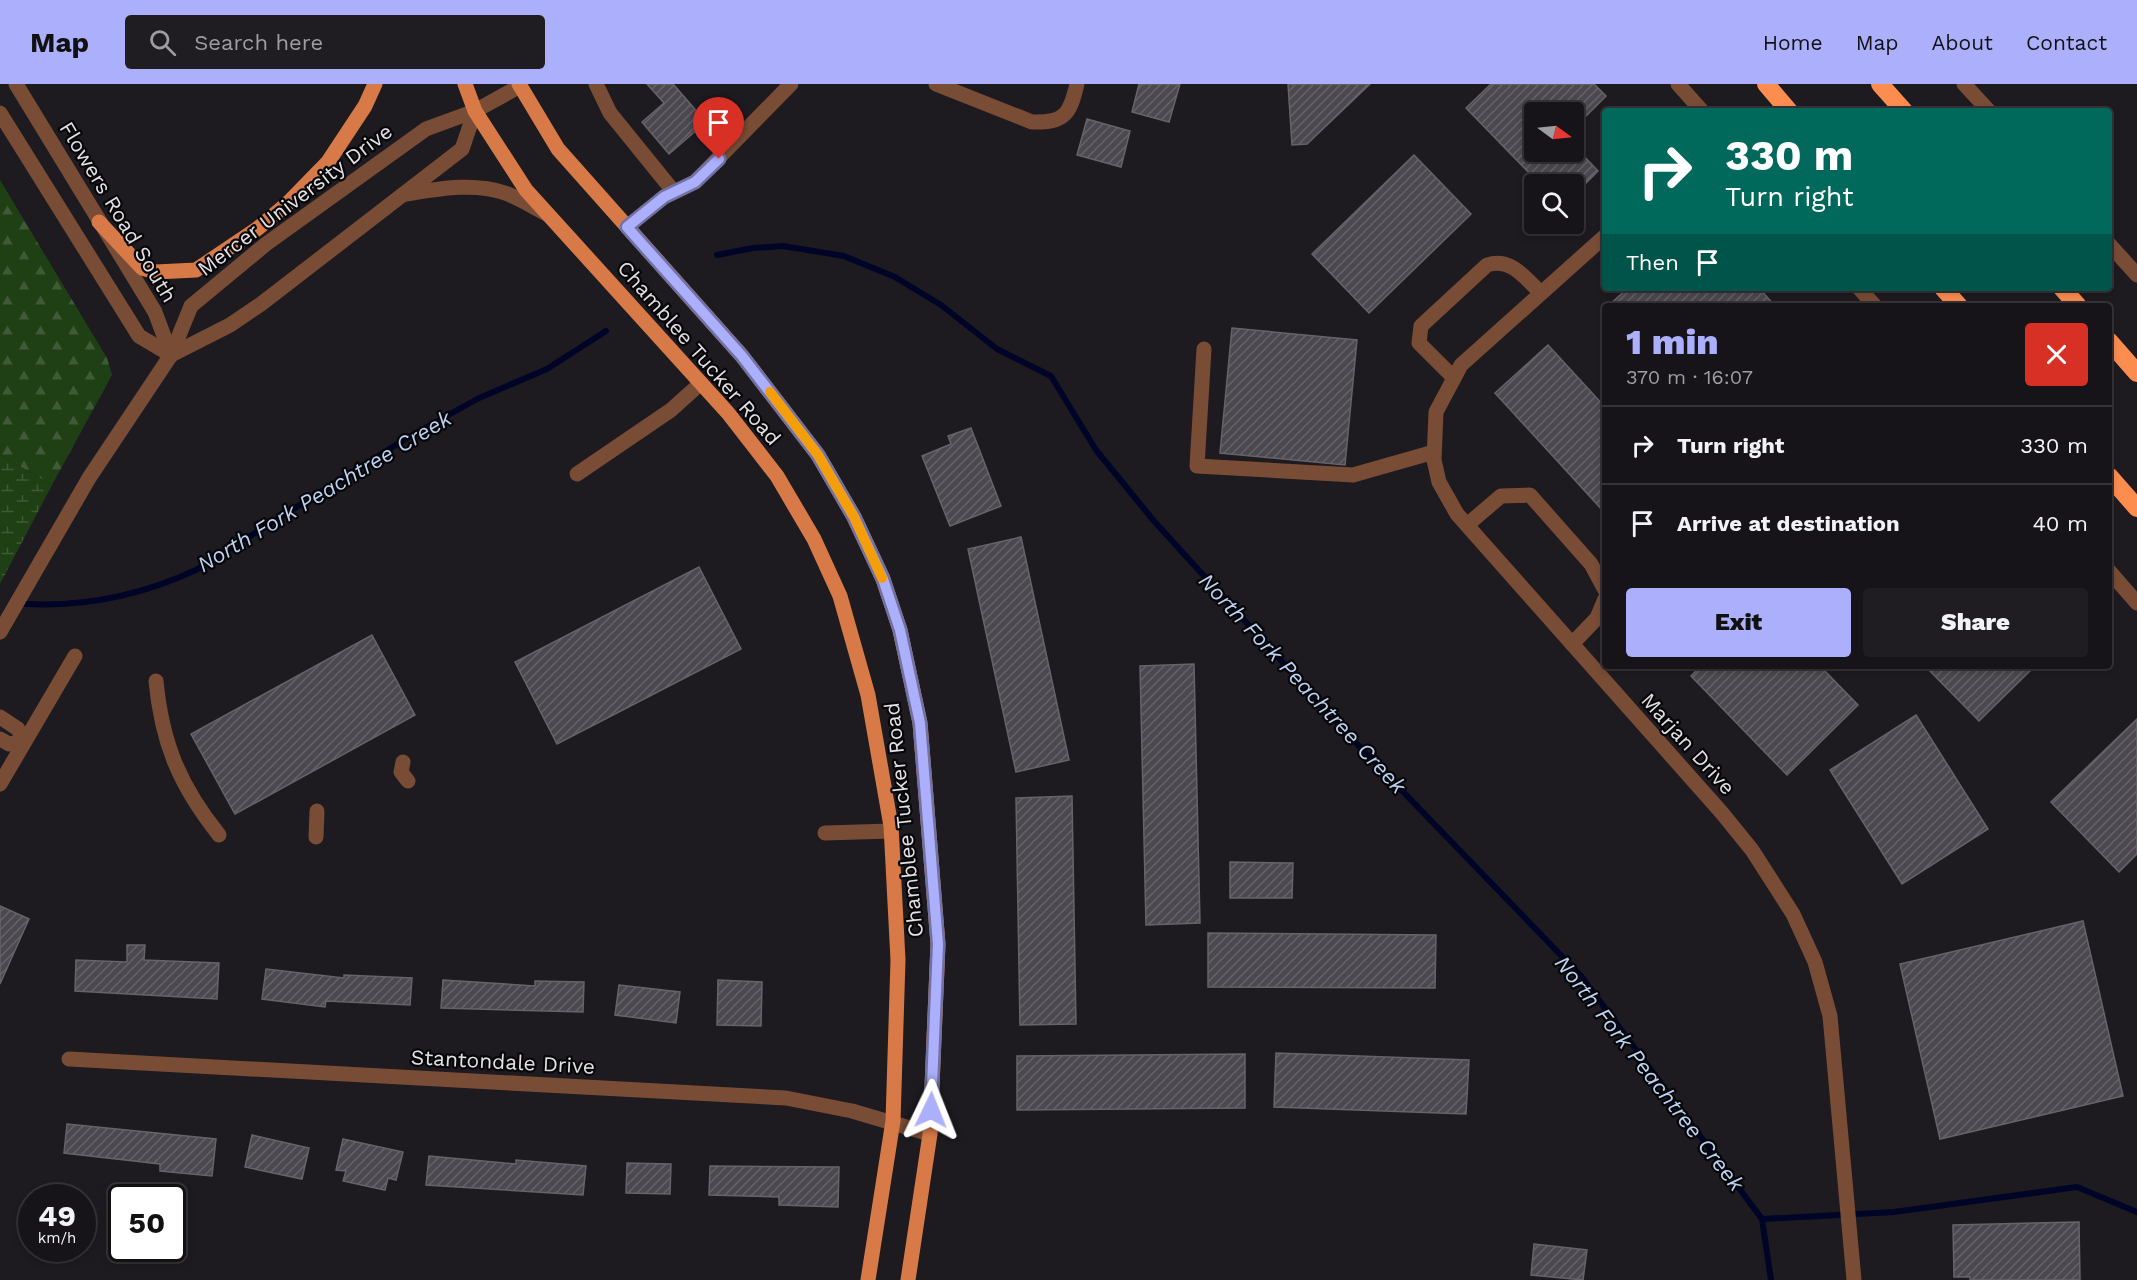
<!DOCTYPE html>
<html lang="en">
<head>
<meta charset="utf-8">
<style>
	:root { --surface:#161418; --page:#1f1d21; --text:#f1f3f6; --muted:#9e9ea2; --line:#353337; --accent:#acaffb }
	body { margin:0; font-family:"Work Sans",sans-serif; background:var(--page); color:var(--text); height:100vh; display:flex; flex-direction:column; font-size:22px; white-space:nowrap }
	* { box-sizing:border-box; margin:0 }
	p { font-size:20px; color:var(--muted) }
	.icon { flex:none; width:33px; height:33px; fill:none; stroke:currentColor; stroke-width:2; stroke-linecap:round; stroke-linejoin:round }
	.map { position:relative; flex:1; overflow:hidden }
	.details { position:absolute; left:1602px; top:219px; width:510px; height:366px; display:flex; flex-direction:column; background:var(--surface); border-radius:6px; box-shadow:0 3px 9px #0003,0 0 0 2px var(--line) }
	.details>* { flex:none }
	.hud { position:absolute; left:1602px; top:24px; width:510px; height:183px; border-radius:6px; box-shadow:0 3px 9px #0003,0 0 0 2px var(--line); background:#00695c; color:#fff; overflow:hidden }
	.needle { width:39px; rotate:105deg }
	.controls { position:absolute; left:1524px; top:18px; display:grid; gap:12px }
	.controls a { display:grid; place-items:center; width:60px; height:60px; border-radius:6px; background:var(--surface); box-shadow:0 3px 9px #0003,0 0 0 2px var(--line); font-size:30px }
	.speed { position:absolute; left:18px; top:1100px; display:flex; gap:12px; font-size:30px; font-weight:700; text-align:center }
	.speed>* { display:grid; place-content:center; width:78px; height:78px; border-radius:50%; background:var(--surface); box-shadow:0 3px 9px #0003,0 0 0 2px var(--line); line-height:1 }
	.speed small { font-size:15px; font-weight:400 }
	.speed .limit { border:3px solid #111; border-radius:9px; background:#fff; color:#111 }
	.pin { position:absolute; display:grid; place-items:center; width:51px; height:51px; color:#fff; margin:-62px -26px; border-radius:50% 50% 50% 0; rotate:-45deg; box-shadow:0 0 6px #0007 }
	.pin .icon { rotate:45deg }
	.me { position:absolute; width:66px; margin:-33px; rotate:2deg; stroke-linejoin:round; filter:drop-shadow(0 0 4px #0008) }
	.turn { display:flex; align-items:center; gap:21px; height:126px; padding:0 24px; font-size:27px }
	.turn .icon { width:78px; height:78px; stroke-width:2.5 }
	.turn b { display:block; font-size:42px; line-height:51px }
	.then { display:flex; align-items:center; height:57px; padding:0 24px; background:#0003; gap:12px; font-size:22px }
	.round { display:grid; place-items:center; flex:none; width:63px; height:63px; border-radius:6px; background:var(--page) }
	.overview { display:flex; align-items:center; justify-content:space-between; height:102px; padding:0 24px }
	h1 { font-size:36px; font-weight:800; line-height:45px; color:var(--accent) }
	.action { display:flex; gap:12px; margin-top:auto; padding:12px 24px }
	.action a { flex:1; height:69px; border-radius:6px; background:var(--accent); color:#111; font-size:24px; font-weight:800; line-height:69px; text-align:center }
	.action a+a { background:var(--page); color:var(--text) }
	ul { padding:0; list-style:none }
	li { display:flex; align-items:center; gap:18px; height:78px; padding:0 24px; border-top:2px solid var(--line) }
	li div { flex:1 }
	li b { display:block; font-size:22px }
	li em { font-style:normal }
	header { display:flex; align-items:center; gap:36px; box-sizing:border-box; height:84px; padding:0 30px; background:var(--accent); color:#111 }
	header strong { font-size:28px }
	nav { display:flex; gap:33px; margin-inline-start:auto; font-size:21px }
	.search { width:420px; height:54px; background:var(--page); display:flex; align-items:center; gap:15px; box-sizing:border-box; padding:0 21px; border-radius:6px; color:var(--muted); font-size:22px }
	.map>svg:first-child { display:block }
	.forest { fill:url(#forest-firs) }
	.wetland { fill:url(#wetland-marsh) }
	.lines { fill:none; stroke-linecap:round; stroke-linejoin:round }
	.stream { stroke:#000527; stroke-width:6 }
	.building { fill:url(#building-hatch); stroke:#68636b; stroke-width:1.5 }
	.minor { stroke:#794c35; stroke-width:15 }
	.major { stroke:#d77a48; stroke-width:15 }
	.highway { stroke:#fd8c4f; stroke-width:18 }
	.route-casing { stroke:#7072a3; stroke-width:15 }
	.route { stroke:#acaffb; stroke-width:10 }
	.slow { stroke:#f59e0b; stroke-width:10 }
	.labels { text-anchor:middle; stroke-width:4.5; stroke-linejoin:round; paint-order:stroke }
	.street-label { font-size:21px; fill:#e3e1e5; stroke:#070608 }
	.water-label { font-size:22px; font-style:italic; fill:#bbd2f2; stroke:#070608 }
</style>
</head>
<body>
<header>
<strong>Map</strong>
<div class="search"><svg class="icon" aria-label="search" viewBox="0 0 24 24"><circle cx="10" cy="10" r="6"/><path d="M15 15l6 6"/></svg>Search here</div>
<nav><a>Home</a><a>Map</a><a>About</a><a>Contact</a></nav>
</header>
<div class="map">
<svg width="2137" height="1196" viewBox="0 0 2137 1196">
	<defs>
		<pattern id="forest-firs" width="22" height="20" patternUnits="userSpaceOnUse" patternTransform="scale(1.5)"><rect width="22" height="20" fill="#1f3f14"/><path d="M5 1l3.5 6h-7zM16 11l3.5 6h-7z" fill="#3f5a36"/></pattern>
		<pattern id="wetland-marsh" width="20" height="14" patternUnits="userSpaceOnUse" patternTransform="scale(1.5)"><rect width="20" height="14" fill="#1f3f14"/><path d="M1 5h8M5 5V1M11 12h8M15 12V8" fill="none" stroke="#3f5a36"/></pattern>
		<pattern id="building-hatch" width="6" height="6" patternUnits="userSpaceOnUse" patternTransform="scale(1.5)"><rect width="6" height="6" fill="#4c484f"/><path d="M-1 1l2-2M0 6l6-6M5 7l2-2" fill="none" stroke="#666268"/></pattern>
	</defs>
	<rect width="100%" height="100%" fill="#1d1a20"/>
	<polygon class="forest" points="0,96 107,274 112,291 52,401 0,371"/>
	<polygon class="wetland" points="0,371 52,401 0,500"/>
	<g class="lines">
		<g class="stream">
			<polyline points="717,171 753,164 783,162 844,172 895,193 941,221 997,265 1051,292 1096,366 1154,437 1355,658 1581,892 1762,1135 1771,1196"/>
			<path d="M26,520C86,523 142,511 196,486L407,354L479,314L547,285L606,247"/>
			<polyline points="1762,1135 1894,1128 2077,1103 2137,1128"/>
		</g>
	</g>
	<g class="building">
		<polygon points="647,0 673,0 706,38 669,70 642,38 664,19"/>
		<polygon points="1139,0 1180,0 1169,38 1132,28"/>
		<polygon points="1288,0 1370,0 1307,60 1292,61"/>
		<polygon points="1491,0 1594,0 1606,12 1574,44 1574,28 1534,28 1534,68 1580,68 1598,87 1574,111 1574,100 1540,100 1466,24"/>
		<polygon points="1087,35 1130,47 1121,83 1077,71"/>
		<polygon points="1414,71 1471,130 1369,229 1312,170"/>
		<polygon points="1628,204 1759,204 1775,222 1608,222"/>
		<polygon points="1232,244 1357,256 1345,381 1220,369"/>
		<polygon points="1548,261 1605,323 1605,429 1495,309"/>
		<polygon points="971,344 1001,422 950,442 922,372 951,360 948,352"/>
		<polygon points="1021,453 1069,676 1016,688 968,465"/>
		<polygon points="699,483 741,565 557,660 515,578"/>
		<polygon points="372,551 415,631 235,730 191,650"/>
		<polygon points="1194,580 1200,839 1146,841 1140,582"/>
		<polygon points="1701,582 1820,582 1858,621 1787,691 1691,592"/>
		<polygon points="1925,582 2035,582 1979,637"/>
		<polygon points="1916,631 1988,745 1902,800 1830,686"/>
		<polygon points="2137,635 2137,770 2119,788 2051,718"/>
		<polygon points="1072,712 1076,940 1020,941 1016,714"/>
		<polygon points="1230,778 1293,779 1292,814 1230,814"/>
		<polygon points="0,822 29,835 0,900"/>
		<polygon points="2083,837 2123,1012 1940,1055 1900,880"/>
		<polygon points="1208,849 1436,851 1435,904 1208,903"/>
		<polygon points="127,861 145,861 144,876 219,879 217,915 75,907 76,876 127,878"/>
		<polygon points="266,885 344,894 344,891 412,894 410,921 326,917 325,923 262,915"/>
		<polygon points="443,896 535,902 535,897 584,898 583,928 441,924"/>
		<polygon points="718,896 762,898 761,942 717,941"/>
		<polygon points="619,901 680,908 676,939 615,931"/>
		<polygon points="1276,969 1469,976 1466,1030 1274,1023"/>
		<polygon points="1245,970 1245,1024 1017,1026 1017,972"/>
		<polygon points="67,1040 216,1055 212,1092 160,1087 160,1080 64,1069"/>
		<polygon points="252,1051 309,1064 302,1095 245,1083"/>
		<polygon points="343,1055 403,1068 396,1096 388,1094 385,1106 343,1097 346,1087 336,1086"/>
		<polygon points="429,1072 516,1080 516,1076 586,1082 583,1111 426,1101"/>
		<polygon points="627,1079 671,1080 670,1110 626,1109"/>
		<polygon points="710,1082 839,1083 838,1123 779,1121 779,1113 709,1111"/>
		<polygon points="2079,1138 2080,1196 1970,1196 1970,1193 1954,1193 1953,1141"/>
		<polygon points="1534,1160 1587,1166 1583,1196 1531,1191"/>
	</g>
	<g class="lines">
		<g class="minor">
			<polyline points="16,0 155,228 171,271"/>
			<polyline points="596,0 610,29 674,108"/>
			<path d="M936,0L1032,38C1065,39 1070,30 1077,0"/>
			<polyline points="1678,0 1702,27"/>
			<polyline points="1964,0 1989,27"/>
			<polyline points="0,29 139,252 171,271"/>
			<path d="M406,110C438,105 473,98 505,109C519,114 533,123 547,130"/>
			<polyline points="627,143 664,113 695,98 791,0"/>
			<polyline points="1605,152 1461,281 1436,328 1434,376 1439,398 1457,430 1722,729 1752,766 1793,830 1815,878 1830,932 1854,1196"/>
			<polyline points="2109,160 2137,191"/>
			<polyline points="1859,204 1875,222"/>
			<polyline points="1204,265 1197,382 1353,391 1434,368"/>
			<polyline points="171,271 230,241 261,220 462,65 475,27"/>
			<path d="M1454,294L1419,259L1421,242L1487,181C1511,173 1525,194 1541,209"/>
			<polyline points="577,390 671,326 701,299"/>
			<polyline points="1467,441 1501,412 1530,411 1591,480 1605,506"/>
			<polyline points="2109,487 2137,519"/>
			<polyline points="0,548 89,394 171,271 191,222 266,160 426,45 475,27 520,2"/>
			<polyline points="1572,560 1597,534 1605,515"/>
			<path d="M156,597C162,660 180,702 219,751"/>
			<polyline points="0,633 18,645 24,657 9,660 0,655"/>
			<polyline points="403,678 401,688 408,697"/>
			<polyline points="0,700 75,572"/>
			<polyline points="825,749 891,747"/>
			<polyline points="316,753 317,727"/>
			<polyline points="69,975 786,1014 852,1027 930,1050"/>
		</g>
		<g class="major">
			<polyline points="465,0 475,27 526,106 728,329 777,392 814,455 840,512 868,611 891,742 898,876 893,1037 868,1196"/>
			<polyline points="519,0 558,65 742,272 818,371 854,433 883,495 900,546 920,639 938,860 930,1050 908,1196"/>
			<polyline points="99,138 142,184 156,188 196,186 257,145 287,120 328,78 365,22 375,0"/>
		</g>
		<g class="highway">
			<polyline points="1766,0 1789,27"/>
			<polyline points="1880,0 1904,27"/>
			<polyline points="1943,204 1959,222"/>
			<polyline points="2062,204 2078,222"/>
			<polyline points="2109,257 2137,289"/>
			<polyline points="2109,392 2137,424"/>
		</g>
	</g>
	<g class="lines">
		<g class="route-casing">
			<polyline id="route" points="719,75 695,98 664,113 627,143 742,272 818,371 854,433 883,495 900,546 920,639 938,860 931,1026"/>
		</g>
		<use href="#route" class="route"/>
		<polyline class="slow" points="770,308 818,371 854,433 882,494"/>
	</g>
	<g class="labels">
		<g class="street-label">
			<text transform="translate(295 116) rotate(-37)" y="7">Mercer University Drive</text>
			<text transform="translate(118 128) rotate(59)" y="7">Flowers Road South</text>
			<text transform="translate(699 269) rotate(49)" y="7">Chamblee Tucker Road</text>
			<text transform="translate(1688 660) rotate(48)" y="7">Marjan Drive</text>
			<text transform="translate(904 736) rotate(-96)" y="7">Chamblee Tucker Road</text>
			<text transform="translate(503 978) rotate(3)" y="7">Stantondale Drive</text>
		</g>
		<g class="water-label">
			<text transform="translate(324 407) rotate(-31)" y="8">North Fork Peachtree Creek</text>
			<text transform="translate(1303 599) rotate(47)" y="8">North Fork Peachtree Creek</text>
			<text transform="translate(1650 989) rotate(52)" y="8">North Fork Peachtree Creek</text>
		</g>
	</g>
</svg>
<div class="controls">
<a><svg class="needle" viewBox="-14 -14 28 28"><path d="M0-13l5 13h-10z" fill="#e53935"/><path d="M0 13l5-13h-10z" fill="#9e9ea2"/></svg></a>
<a><svg class="icon" aria-label="search" viewBox="0 0 24 24"><circle cx="10" cy="10" r="6"/><path d="M15 15l6 6"/></svg></a>
</div>
<div class="speed"><div>49<small>km/h</small></div><div class="limit">50</div></div>
<div class="pin" style="left:719px;top:75px;background:#d93025"><svg class="icon" aria-label="arrive" viewBox="0 0 24 24"><path d="M6 21V4h12l-3 4 3 4H6"/></svg></div>
<svg class="me" style="left:931px;top:1026px" viewBox="-20 -20 40 40"><path d="M0-17L14 15 0 8-14 15z" fill="#acaffb" stroke="#fff" stroke-width="4"/></svg>
<div class="hud">
<div class="turn"><svg class="icon" aria-label="right" viewBox="0 0 24 24"><path d="M7 20v-9h11M14 6l5 5-5 5"/></svg><div><b>330 m</b>Turn right</div></div>
<div class="then">Then<svg class="icon" aria-label="arrive" viewBox="0 0 24 24"><path d="M6 21V4h12l-3 4 3 4H6"/></svg></div>
</div>
<section class="details">
<div class="overview"><div><h1>1 min</h1><p>370 m · 16:07</p></div><a class="round" style="background:#d93025;color:#fff"><svg class="icon" aria-label="close" viewBox="0 0 24 24"><path d="M6 6l12 12M18 6L6 18"/></svg></a></div>
<ul>
<li><svg class="icon" aria-label="right" viewBox="0 0 24 24"><path d="M7 20v-9h11M14 6l5 5-5 5"/></svg><div><b>Turn right</b></div><em>330 m</em></li>
<li><svg class="icon" aria-label="arrive" viewBox="0 0 24 24"><path d="M6 21V4h12l-3 4 3 4H6"/></svg><div><b>Arrive at destination</b></div><em>40 m</em></li>
</ul>
<div class="action"><a>Exit</a><a>Share</a></div>
</section>
</div>
</body>
</html>
